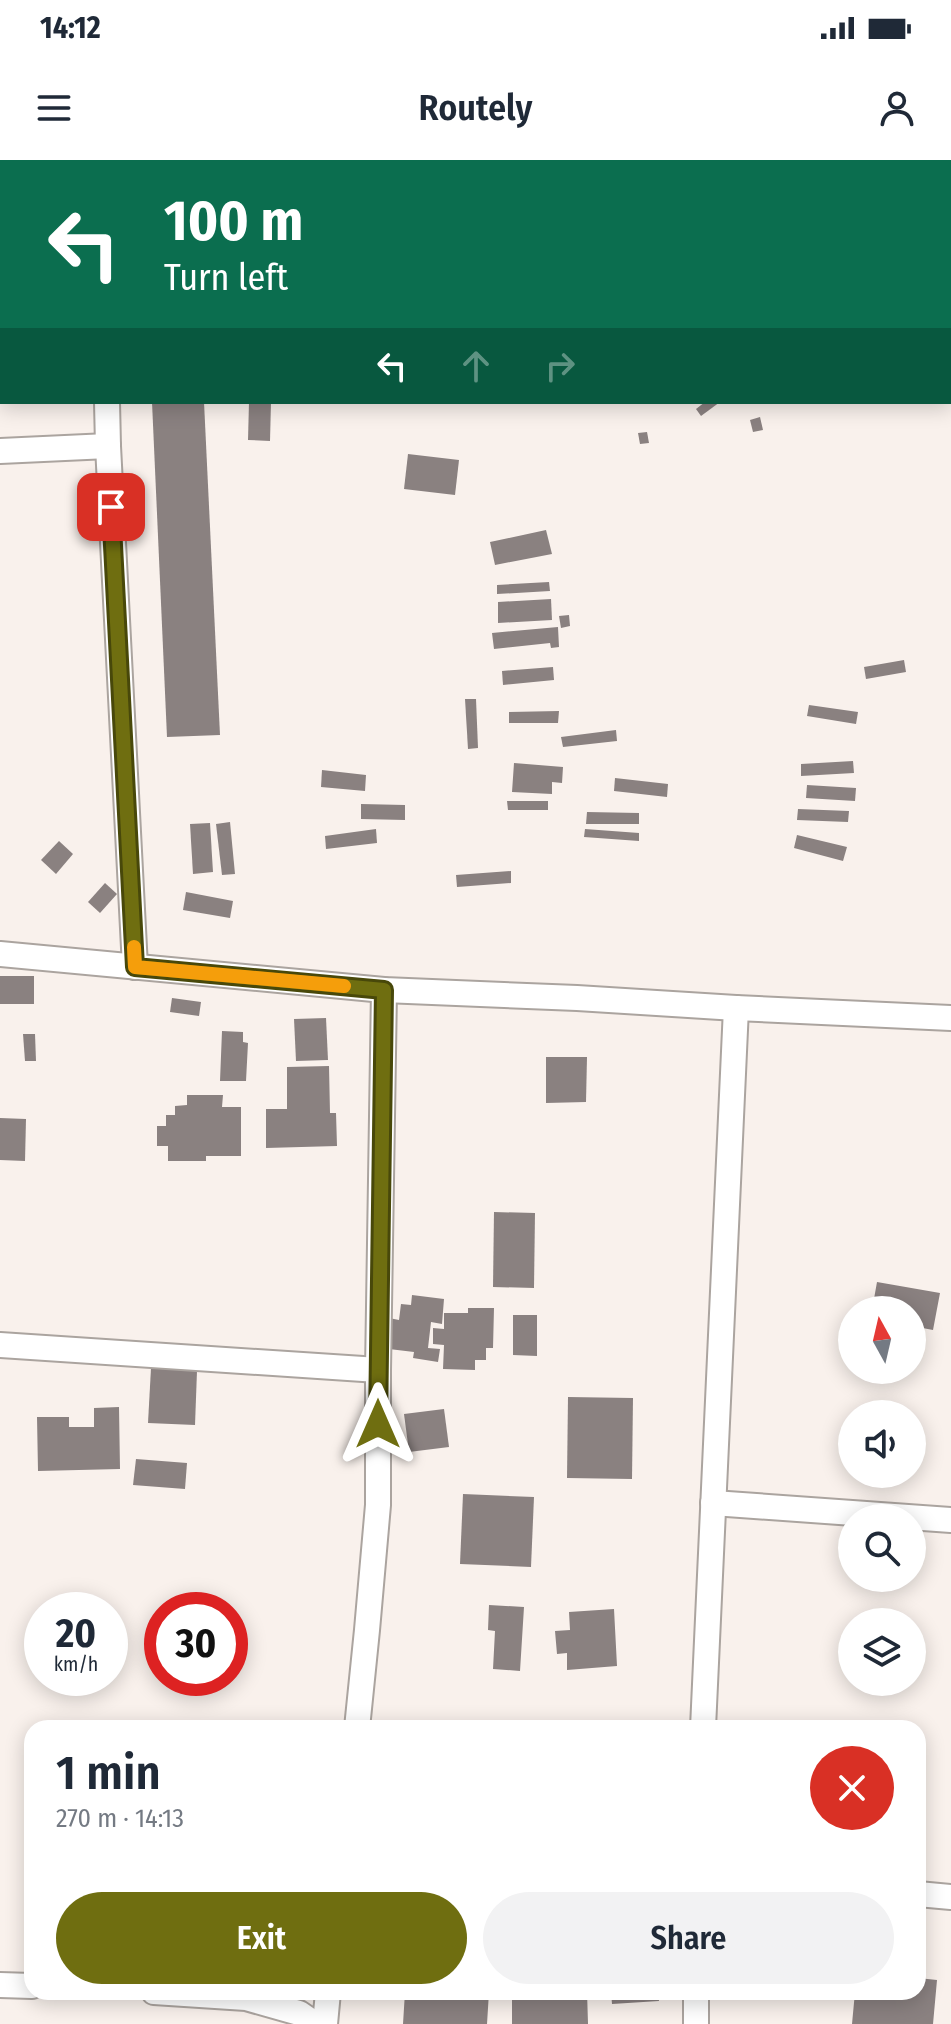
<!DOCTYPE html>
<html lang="en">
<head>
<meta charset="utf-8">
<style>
	:root { --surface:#fff; --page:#f2f2f3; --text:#1f2937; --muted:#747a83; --accent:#6f6e10 }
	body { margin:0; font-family:"Fira Sans Condensed",sans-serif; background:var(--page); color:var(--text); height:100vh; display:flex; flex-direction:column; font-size:30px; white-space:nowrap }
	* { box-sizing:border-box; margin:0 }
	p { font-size:26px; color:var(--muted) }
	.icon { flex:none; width:44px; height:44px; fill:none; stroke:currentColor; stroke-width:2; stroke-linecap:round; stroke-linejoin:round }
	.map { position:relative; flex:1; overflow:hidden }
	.side { position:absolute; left:24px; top:1560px; width:902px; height:280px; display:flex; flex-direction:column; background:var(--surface); border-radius:24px; box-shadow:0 4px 20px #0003 }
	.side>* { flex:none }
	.banner { position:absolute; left:0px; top:0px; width:952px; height:244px; box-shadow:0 4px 20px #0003; background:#0b6e4f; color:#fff; overflow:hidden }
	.needle { width:52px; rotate:352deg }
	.fabs { position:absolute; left:838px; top:1136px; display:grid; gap:16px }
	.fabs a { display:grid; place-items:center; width:88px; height:88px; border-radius:50%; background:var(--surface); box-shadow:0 4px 20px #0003; font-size:40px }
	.speed { position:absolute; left:24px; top:1432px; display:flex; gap:16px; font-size:40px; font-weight:700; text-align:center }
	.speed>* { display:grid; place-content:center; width:104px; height:104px; border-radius:50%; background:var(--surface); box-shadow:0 4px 20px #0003; line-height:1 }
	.speed small { font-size:20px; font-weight:400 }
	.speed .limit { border:12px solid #d22; background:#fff; color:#111 }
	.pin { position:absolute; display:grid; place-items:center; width:68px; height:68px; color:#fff; margin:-34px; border-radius:16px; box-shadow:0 4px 12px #0006 }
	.me { position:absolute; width:88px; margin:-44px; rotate:0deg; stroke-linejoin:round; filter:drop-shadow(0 0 6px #0008) }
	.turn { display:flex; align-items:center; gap:28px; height:168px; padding:0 32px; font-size:36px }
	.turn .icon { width:104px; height:104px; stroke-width:2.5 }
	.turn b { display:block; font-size:56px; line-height:68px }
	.lanes { display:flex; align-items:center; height:76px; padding:0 32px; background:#0003; justify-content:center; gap:40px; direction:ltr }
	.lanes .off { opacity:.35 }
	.round { display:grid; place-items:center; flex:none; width:84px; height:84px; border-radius:42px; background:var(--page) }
	.overview { display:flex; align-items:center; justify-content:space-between; height:136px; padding:0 32px }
	h1 { font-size:48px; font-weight:600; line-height:60px }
	.action { display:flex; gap:16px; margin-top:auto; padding:16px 32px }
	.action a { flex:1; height:92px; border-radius:48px; background:var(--accent); color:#fff; font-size:32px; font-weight:600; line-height:92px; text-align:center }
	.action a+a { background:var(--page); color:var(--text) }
	.status { display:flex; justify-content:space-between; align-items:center; height:56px; padding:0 40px; background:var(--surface); direction:ltr }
	.status svg { height:22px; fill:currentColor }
	header { display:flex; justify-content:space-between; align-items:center; height:104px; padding:0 32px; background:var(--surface); font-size:36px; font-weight:600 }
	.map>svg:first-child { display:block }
	.building { fill:#8a8180 }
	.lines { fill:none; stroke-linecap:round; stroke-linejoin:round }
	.minor-casing { stroke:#aba49f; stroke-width:28 }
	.minor { stroke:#fff; stroke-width:24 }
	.route-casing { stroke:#48480a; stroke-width:20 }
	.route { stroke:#6f6e10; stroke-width:14 }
	.slow { stroke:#f59e0b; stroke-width:14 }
</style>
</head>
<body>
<div class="status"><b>14:12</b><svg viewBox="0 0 49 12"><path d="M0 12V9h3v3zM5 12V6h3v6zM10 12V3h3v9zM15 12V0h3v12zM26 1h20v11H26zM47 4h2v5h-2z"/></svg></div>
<header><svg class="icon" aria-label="menu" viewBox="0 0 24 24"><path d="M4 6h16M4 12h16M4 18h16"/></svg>Routely<svg class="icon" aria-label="person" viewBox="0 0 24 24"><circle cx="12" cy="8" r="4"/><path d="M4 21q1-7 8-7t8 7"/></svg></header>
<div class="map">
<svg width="951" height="1864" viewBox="0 0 951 1864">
	<rect width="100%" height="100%" fill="#f9f1ec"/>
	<g class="building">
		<polygon points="152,242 204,242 220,575 167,577"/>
		<polygon points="249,242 271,242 270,281 248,280"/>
		<polygon points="705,242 720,242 701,256 696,249"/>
		<polygon points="760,257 763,270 753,272 750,260"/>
		<polygon points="647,272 649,283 640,284 638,273"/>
		<polygon points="408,294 459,300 455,335 404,329"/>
		<polygon points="546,370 552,394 495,405 490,382"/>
		<polygon points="549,422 550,431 497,434 497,425"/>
		<polygon points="551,439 552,460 498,463 498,442"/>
		<polygon points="569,455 570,466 561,468 559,456"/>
		<polygon points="558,467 559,487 551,488 550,483 494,489 492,473"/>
		<polygon points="904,500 906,512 866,519 864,507"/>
		<polygon points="553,507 554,520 503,525 502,511"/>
		<polygon points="465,539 476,539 478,588 468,589"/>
		<polygon points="809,545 858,552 856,564 807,556"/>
		<polygon points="559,551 558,563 509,563 509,552"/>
		<polygon points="616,570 617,581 563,587 561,577"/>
		<polygon points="853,601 854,613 801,616 801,604"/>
		<polygon points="514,603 563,607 562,623 552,622 552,634 512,632"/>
		<polygon points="322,610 366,615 365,631 321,627"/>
		<polygon points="615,618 668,624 667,637 614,631"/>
		<polygon points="807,625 856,628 855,641 806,638"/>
		<polygon points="507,641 548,641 548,650 508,650"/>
		<polygon points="361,644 405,645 405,660 361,659"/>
		<polygon points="798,649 849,651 848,662 797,660"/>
		<polygon points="587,652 639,653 639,664 586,664"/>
		<polygon points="230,662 235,714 222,715 216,664"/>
		<polygon points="210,663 213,712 193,714 190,664"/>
		<polygon points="376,669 377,683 326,689 325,676"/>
		<polygon points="585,669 639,673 639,681 584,677"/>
		<polygon points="797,675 847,687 843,701 794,688"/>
		<polygon points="59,681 73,694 56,714 41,700"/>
		<polygon points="511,711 511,723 457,727 456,715"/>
		<polygon points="105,723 117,734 100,753 88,742"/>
		<polygon points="186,732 233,741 230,758 183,750"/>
		<rect x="0" y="816" width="34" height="28"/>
		<polygon points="172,838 201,842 199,856 170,852"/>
		<polygon points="326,858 328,900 296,901 294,859"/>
		<polygon points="222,871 243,872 243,882 248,883 246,921 220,921"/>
		<polygon points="23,874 35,874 36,901 25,901"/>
		<polygon points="546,897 587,897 586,942 546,943"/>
		<polygon points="329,906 330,953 336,953 337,986 266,988 266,949 287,949 287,907"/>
		<polygon points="187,935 223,935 222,947 241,947 241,996 206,996 206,1001 168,1001 168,986 157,986 157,966 166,966 166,955 175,955 175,946 187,945"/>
		<polygon points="0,958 26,959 25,1001 0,1000"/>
		<polygon points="494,1052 535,1053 534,1128 493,1127"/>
		<polygon points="877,1122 940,1133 933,1170 912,1166 912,1150 872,1150"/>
		<polygon points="412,1135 444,1139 442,1164 431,1162 428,1188 440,1189 438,1202 413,1198 414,1192 389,1189 391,1173 387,1172 389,1158 399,1160 401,1144 411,1145"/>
		<polygon points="468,1148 494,1148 493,1188 486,1188 486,1200 475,1200 475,1210 443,1209 444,1185 433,1184 433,1168 444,1169 444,1153 468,1153"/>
		<polygon points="513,1155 537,1155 537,1196 513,1195"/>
		<polygon points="151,1208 197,1211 195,1265 148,1263"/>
		<polygon points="568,1237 633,1238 632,1319 567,1318"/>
		<polygon points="119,1247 120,1309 38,1311 37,1257 69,1257 69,1267 94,1267 94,1248"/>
		<polygon points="444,1249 449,1287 409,1292 404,1254"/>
		<polygon points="136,1299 187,1303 185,1329 133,1325"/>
		<polygon points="463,1334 534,1337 531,1407 460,1404"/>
		<polygon points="489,1445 524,1447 520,1511 493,1509 495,1471 488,1470"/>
		<polygon points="614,1449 617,1506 567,1510 567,1493 557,1494 555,1471 570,1470 569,1452"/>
		<rect x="535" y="1562" width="29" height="6"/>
		<polygon points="918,1818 937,1820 933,1864 852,1864 855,1832 918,1832"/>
		<polygon points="405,1832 489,1832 487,1864 403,1864"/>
		<polygon points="512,1832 587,1832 588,1864 512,1864"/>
		<polygon points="611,1832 658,1832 659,1841 612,1844"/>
	</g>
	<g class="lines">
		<g class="minor-casing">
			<g id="minor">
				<polyline points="101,0 102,2"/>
				<polyline points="583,2 599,0"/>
				<polyline points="107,242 108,286 135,807"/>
				<polyline points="0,291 108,286"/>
				<polyline points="0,794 384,830 577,838 736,848 951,858"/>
				<polyline points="0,1185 378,1210"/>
				<polyline points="713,1343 951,1360"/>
				<polyline points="357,1568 367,1470 378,1345 378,1210 384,830"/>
				<polyline points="703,1568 736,848"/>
				<polyline points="918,1734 951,1737"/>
				<polyline points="0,1825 32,1826"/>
				<polyline points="154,1832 246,1838 299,1853 315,1864"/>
				<polyline points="696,1832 696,1864"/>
				<polyline points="325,1864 328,1832"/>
			</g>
		</g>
		<use href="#minor" class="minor"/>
	</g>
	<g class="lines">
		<g class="route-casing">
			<polyline id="route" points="111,347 135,807 384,830 378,1264"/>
		</g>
		<use href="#route" class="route"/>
		<polyline class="slow" points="134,787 135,807 344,826"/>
	</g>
</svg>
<div class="fabs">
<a><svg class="needle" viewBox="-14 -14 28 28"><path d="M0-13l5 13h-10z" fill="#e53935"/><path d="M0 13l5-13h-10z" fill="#747a83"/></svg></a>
<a><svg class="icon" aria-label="sound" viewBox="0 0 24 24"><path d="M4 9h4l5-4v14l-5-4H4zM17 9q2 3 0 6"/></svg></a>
<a><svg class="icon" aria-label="search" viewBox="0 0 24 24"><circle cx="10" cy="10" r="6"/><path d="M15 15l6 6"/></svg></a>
<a><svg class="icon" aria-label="layers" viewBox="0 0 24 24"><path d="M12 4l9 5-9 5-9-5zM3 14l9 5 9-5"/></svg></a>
</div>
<div class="speed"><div>20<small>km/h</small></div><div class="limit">30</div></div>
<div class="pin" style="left:111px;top:347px;background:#d93025"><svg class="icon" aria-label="arrive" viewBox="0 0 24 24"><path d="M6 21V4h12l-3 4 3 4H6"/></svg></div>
<svg class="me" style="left:378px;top:1264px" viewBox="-20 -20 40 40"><path d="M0-17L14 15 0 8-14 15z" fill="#6f6e10" stroke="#fff" stroke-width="4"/></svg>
<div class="banner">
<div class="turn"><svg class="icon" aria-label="left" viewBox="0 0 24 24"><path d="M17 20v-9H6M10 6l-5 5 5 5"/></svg><div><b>100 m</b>Turn left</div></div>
<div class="lanes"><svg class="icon" aria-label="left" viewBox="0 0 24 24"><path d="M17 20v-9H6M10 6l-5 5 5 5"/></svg><svg class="icon off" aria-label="ahead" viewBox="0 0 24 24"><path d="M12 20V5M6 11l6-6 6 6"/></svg><svg class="icon off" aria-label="right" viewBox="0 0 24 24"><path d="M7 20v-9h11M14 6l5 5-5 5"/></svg></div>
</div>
<section class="side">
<div class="overview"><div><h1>1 min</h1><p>270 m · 14:13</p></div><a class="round" style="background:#d93025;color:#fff"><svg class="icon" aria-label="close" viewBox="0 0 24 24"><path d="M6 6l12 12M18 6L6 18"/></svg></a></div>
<div class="action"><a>Exit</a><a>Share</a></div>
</section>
</div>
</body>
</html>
